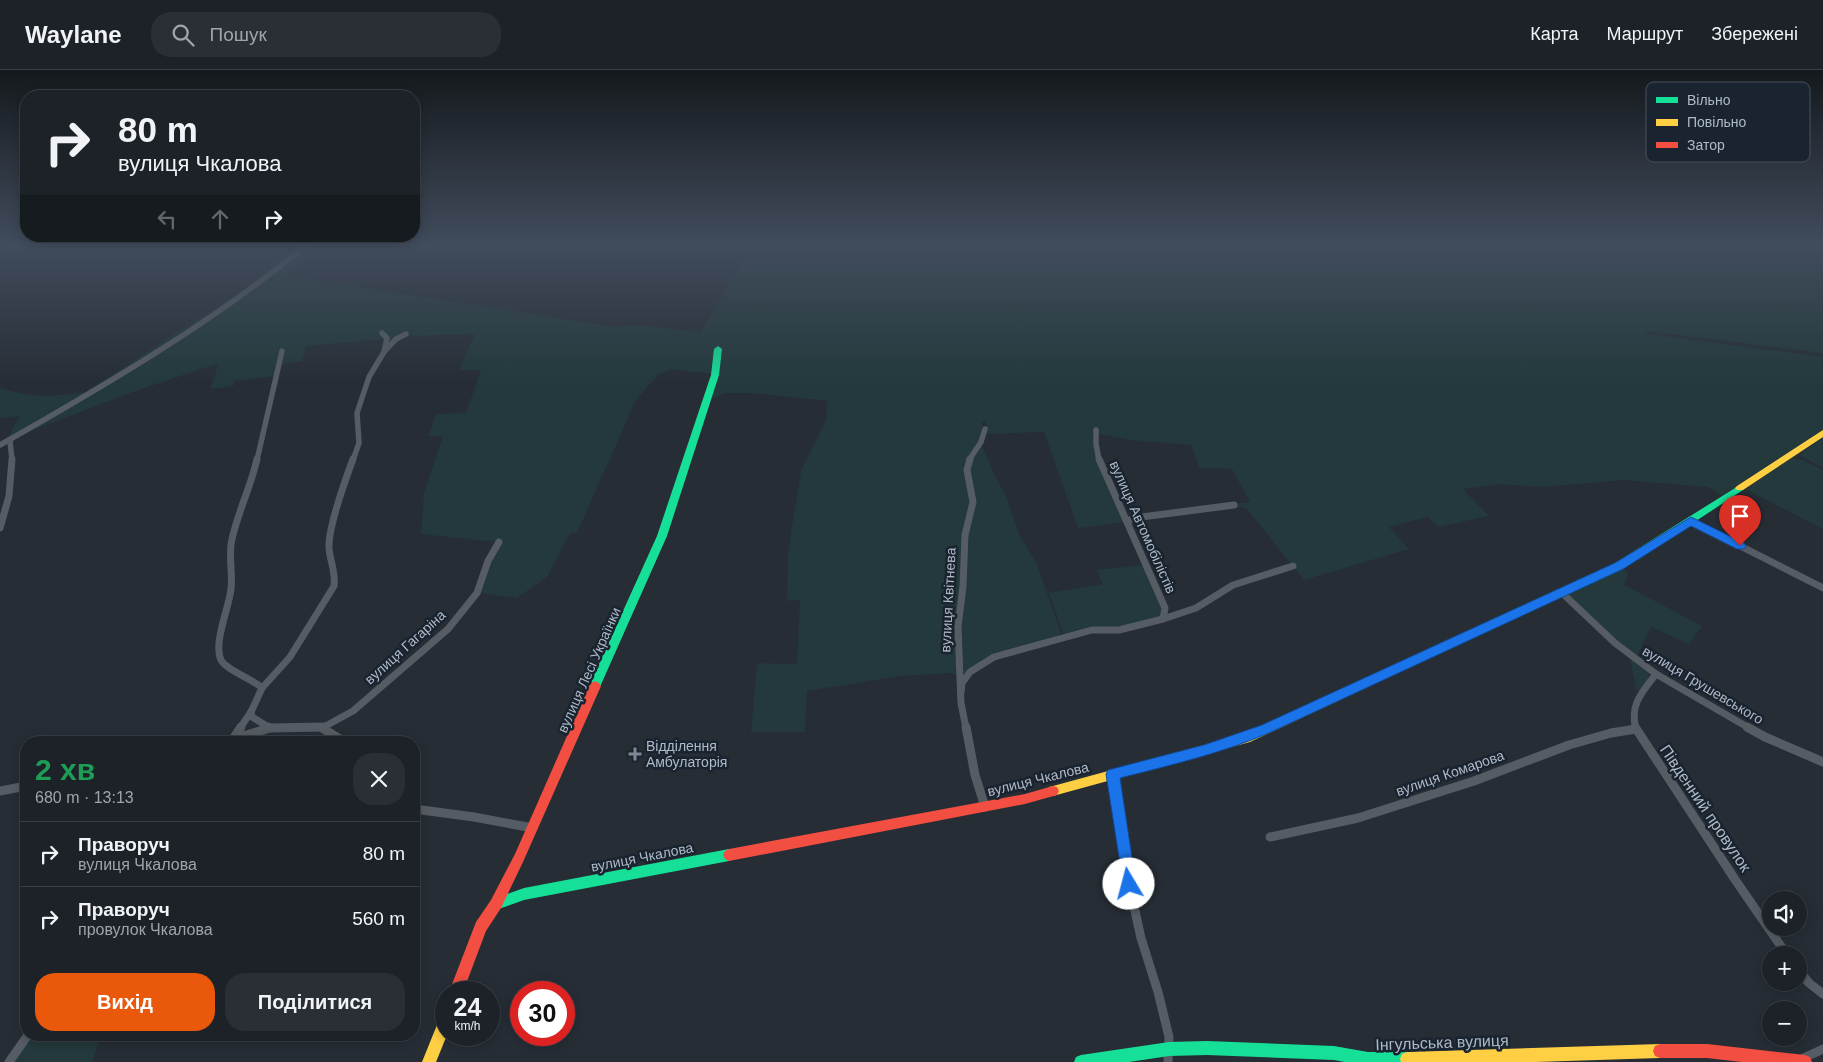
<!DOCTYPE html>
<html lang="uk">
<head>
<meta charset="utf-8">
<style>
	:root { --surface:#1c2228; --page:#292f34; --text:#f1f3f6; --muted:#a0a4a8; --line:#3a3f45; --accent:#ea580c }
	body { margin:0; font-family:Helvetica,sans-serif; background:var(--page); color:var(--text); height:100vh; display:flex; flex-direction:column; font-size:19px; white-space:nowrap }
	* { box-sizing:border-box; margin:0 }
	p { font-size:16px; color:var(--muted) }
	.icon { flex:none; width:28px; height:28px; fill:none; stroke:currentColor; stroke-width:2; stroke-linecap:round; stroke-linejoin:round }
	.map { position:relative; flex:1; overflow:hidden }
	.drawer { position:absolute; left:20px; top:666px; width:400px; height:305px; display:flex; flex-direction:column; background:var(--surface); border-radius:20px; box-shadow:0 2px 12px #0003,0 0 0 1px var(--line) }
	.drawer>* { flex:none }
	.banner { position:absolute; left:20px; top:20px; width:400px; height:152px; border-radius:20px; box-shadow:0 2px 12px #0003,0 0 0 1px var(--line); background:#1c2228; color:var(--text); overflow:hidden }
	.buttons { position:absolute; left:1762px; top:821px; display:grid; gap:10px }
	.buttons a { display:grid; place-items:center; width:45px; height:45px; border-radius:50%; background:var(--surface); box-shadow:0 2px 12px #0003,0 0 0 1px var(--line); font-size:25px }
	.speed { position:absolute; left:435px; top:911px; display:flex; gap:10px; font-size:25px; font-weight:700; text-align:center }
	.speed>* { display:grid; place-content:center; width:65px; height:65px; border-radius:50%; background:var(--surface); box-shadow:0 2px 12px #0003,0 0 0 1px var(--line); line-height:1 }
	.speed small { font-size:12px; font-weight:400 }
	.speed .limit { border:8px solid #d22; background:#fff; color:#111 }
	.pin { position:absolute; display:grid; place-items:center; width:42px; height:42px; color:#fff; margin:-51px -21px; border-radius:50% 50% 50% 0; rotate:-45deg; box-shadow:0 0 5px #0007 }
	.pin .icon { rotate:45deg }
	.me { position:absolute; width:55px; margin:-28px; rotate:352deg; stroke-linejoin:round; filter:drop-shadow(0 0 4px #0008) }
	.turn { display:flex; align-items:center; gap:18px; height:105px; padding:0 15px; font-size:22px }
	.turn .icon { width:65px; height:65px; stroke-width:2.5 }
	.turn b { display:block; font-size:35px; line-height:42px }
	.lanes { display:flex; align-items:center; height:48px; padding:0 15px; background:#0003; justify-content:center; gap:25px; direction:ltr }
	.lanes .off { opacity:.35 }
	.round { display:grid; place-items:center; flex:none; width:52px; height:52px; border-radius:20px; background:var(--page) }
	.headline { display:flex; align-items:center; justify-content:space-between; height:85px; padding:0 15px }
	h1 { font-size:30px; font-weight:800; line-height:38px; color:#1e9e55 }
	.primary-button { display:flex; gap:10px; margin-top:auto; padding:10px 15px }
	.primary-button a { flex:1; height:58px; border-radius:20px; background:var(--accent); color:#fff; font-size:20px; font-weight:800; line-height:58px; text-align:center }
	.primary-button a+a { background:var(--page); color:var(--text) }
	ul { padding:0; list-style:none }
	li { display:flex; align-items:center; gap:15px; height:65px; padding:0 15px; border-top:1px solid var(--line) }
	li div { flex:1 }
	li b { display:block; font-size:19px }
	li em { font-style:normal }
	header { display:flex; align-items:center; gap:30px; box-sizing:border-box; height:70px; padding:0 25px; background:var(--surface); border-bottom:1px solid var(--line) }
	header strong { font-size:24px }
	nav { display:flex; gap:28px; margin-inline-start:auto; font-size:18px }
	.search { width:350px; height:45px; background:var(--page); display:flex; align-items:center; gap:12px; box-sizing:border-box; padding:0 18px; border-radius:20px; color:var(--muted); font-size:19px }
	.map>svg:first-child { display:block }
	.green { fill:#23393b }
	.lines { fill:none; stroke-linecap:round; stroke-linejoin:round }
	.street-far2 { stroke:#565c63; stroke-width:5.5 }
	.street-far1 { stroke:#565c63; stroke-width:7 }
	.street { stroke:#565c63; stroke-width:9 }
	.fast { fill:#16e098; fill-rule:evenodd }
	.slow { fill:#ffcf43; fill-rule:evenodd }
	.jam { fill:#f24e42; fill-rule:evenodd }
	.route { fill:#1a73e8; stroke:#114b97 }
	.poi-dot { fill:#7f8994; stroke:#1a2430; stroke-width:2 }
	.labels { text-anchor:middle; stroke-width:5; stroke-linejoin:round; paint-order:stroke }
	.street-label { font-size:14px; fill:#afbac7; stroke:#1a2430 }
	.poi-label { font-size:14px; fill:#afbac7; stroke:#1a2430; text-anchor:start }
	.near-street-label { font-size:16px; fill:#afbac7; stroke:#1a2430 }
	.key { fill:#1a2430; stroke:#47515d; stroke-width:1 }
	.key-label { font-size:14px; fill:#afbac7 }
</style>
</head>
<body>
<header>
<strong>Waylane</strong>
<div class="search"><svg class="icon" aria-label="search" viewBox="0 0 24 24"><circle cx="10" cy="10" r="6"/><path d="M15 15l6 6"/></svg>Пошук</div>
<nav><a>Карта</a><a>Маршрут</a><a>Збережені</a></nav>
</header>
<div class="map">
<svg width="1823" height="992" viewBox="0 0 1823 992">
	<rect width="100%" height="100%" fill="#262d35"/>
	<g class="green">
		<path d="M298,175H306L271,204L248,220L84,326L7,370L19,346L0,348V318C33,328 51,327 85,322L265,206Z"/>
		<path d="M309,175H320L287,206L614,257L635,255L701,262L752,175H1823V283L1645,261L1647,264L1823,287V360L1722,426L1708,417L1624,410L1541,417L1499,414L1463,419L1489,446L1438,457L1428,447L1389,457L1409,479L1304,510L1246,438L1235,437L1233,434L1250,432L1232,399L1199,398L1191,375L1131,370L1100,364L1094,374L1125,452L1078,458L1044,362L986,364V351L981,352C988,366 974,377 968,390C967,394 971,431 970,441L957,607L956,604L950,603L900,606L807,621L805,662H751L757,593L797,594L800,530L787,531L788,482L801,401L827,348V331L752,323H725L714,328H705L712,304L671,299L659,304L636,330L577,463H570L547,507L517,528L480,523L497,472L421,464L424,423L443,366H428L436,344L466,343L481,300H459L475,264L404,266L398,269L386,283L385,269L306,276L302,291L278,295L275,306L235,311L233,316L210,319L219,293L133,322L25,363L169,273Z"/>
		<polygon points="1823,367 1823,398 1799,385"/>
		<polygon points="981,376 983,377 994,404 1005,424 1020,466 1037,494 1061,563 1059,566 994,586 962,605 959,571 966,465 973,441 969,400 970,392"/>
		<polygon points="1792,388 1803,390 1823,400 1823,459 1745,419"/>
		<polygon points="1144,495 1163,537 1161,548 1119,559 1064,565 1049,523 1103,514 1096,500"/>
		<polygon points="1622,499 1628,502 1625,515 1702,556 1689,574 1651,557 1636,588 1569,526 1569,524"/>
		<polygon points="1630,590 1632,590 1649,603 1648,610 1640,621 1636,619"/>
		<polygon points="31,965 101,965 92,992 12,992"/>
	</g>
	<g class="lines">
		<g class="street-far2">
			<polyline points="384,282 396,269 406,264"/>
			<polyline points="1096,360 1096,374 1099,390"/>
			<polyline points="10,371 12,390"/>
			<path d="M0,375C106,315 213,252 307,175"/>
			<polyline points="257,390 282,281"/>
			<polyline points="353,390 359,373 357,343 369,307 384,282 387,268 382,263"/>
			<polyline points="969,390 981,372 985,359"/>
		</g>
		<g class="street-far1">
			<path d="M257,389C251,416 238,442 232,469C228,485 233,502 231,519C229,538 213,573 221,590C226,600 253,609 262,618"/>
			<polyline points="1128,451 1134,448 1234,435"/>
			<polyline points="1691,451 1823,518"/>
			<polyline points="0,458 9,426 12,389"/>
			<polyline points="1561,522 1615,573 1656,604 1749,658"/>
			<polyline points="1163,549 1196,538 1233,515 1293,496"/>
			<polyline points="961,622 962,613 970,602 994,587 1092,560 1119,560 1163,549 1165,538 1099,389"/>
			<polyline points="251,642 252,647 270,658"/>
			<path d="M240,658L251,642L262,618L290,587L334,516C336,503 330,491 329,478C328,458 346,408 353,389"/>
			<polyline points="322,658 353,641 448,559 477,523 488,491 499,472"/>
			<polyline points="966,658 961,633 958,557 963,516 965,465 973,432 967,400 970,389"/>
			<path d="M1636,658C1629,635 1643,621 1656,604"/>
		</g>
		<g class="street">
			<polyline points="268,657 270,658"/>
			<polyline points="966,657 975,705 985,737"/>
			<polyline points="1635,657 1736,811 1787,885"/>
			<polyline points="1747,657 1765,667 1823,692"/>
			<polyline points="322,658 345,672"/>
			<polyline points="223,672 270,658 325,657"/>
			<polyline points="231,672 241,657"/>
			<polyline points="1113,704 1129,814 1141,868 1158,922 1169,967 1168,992"/>
			<polyline points="0,721 26,716"/>
			<polyline points="414,739 474,747 533,758"/>
			<polyline points="1270,767 1358,748 1474,711 1569,675 1611,663 1636,659"/>
			<polyline points="1799,901 1809,913 1823,924"/>
			<polyline points="1799,990 1823,979"/>
			<polyline points="9,992 28,965"/>
		</g>
		<g class="fast">
			<polygon points="718,276 722,279 719,305 667,466 599,619 595,621 591,619 589,616 657,466 711,305 714,279"/>
			<polygon points="1740,415 1743,416 1745,418 1743,420 1623,499 1436,585 1432,586 1428,585 1427,582 1428,579 1615,493"/>
			<polygon points="729,779 733,781 735,785 733,789 729,791 524,830 496,840 491,838 490,834 491,830 524,818"/>
			<polygon points="1207,971 1334,976 1368,982 1407,982 1412,984 1414,989 1413,992 1345,992 1334,990 1207,985 1169,986 1129,992 1074,992 1076,987 1081,985 1169,972"/>
		</g>
		<g class="slow">
			<polygon points="1823,360 1823,367 1743,420 1737,420 1735,418 1737,416"/>
			<polygon points="1432,578 1436,579 1437,582 1436,585 1250,672 1053,726 1049,725 1047,721 1049,717 1053,716 1244,664"/>
			<polygon points="446,943 447,965 436,992 422,992 441,945"/>
			<polygon points="1660,974 1665,976 1667,981 1665,986 1660,988 1536,992 1401,992 1400,989 1402,984 1407,982"/>
		</g>
		<g class="jam">
			<polygon points="595,611 599,613 601,616 523,792 501,838 486,861 463,922 449,922 476,852 491,830 515,784 589,616 591,613"/>
			<polygon points="1053,716 1057,717 1059,721 1057,725 1025,734 729,791 725,789 723,785 725,781 729,779 1025,724"/>
			<polygon points="1660,974 1707,974 1805,985 1810,987 1812,992 1742,992 1707,988 1660,988 1655,986 1653,981 1655,976"/>
		</g>
	</g>
	<linearGradient id="sky" x2="0" y2="1"><stop stop-color="#15191d"/><stop offset="0.56" stop-color="#414c5c"/><stop offset="1" stop-color="#414c5c" stop-opacity="0"/></linearGradient>
	<rect width="1823" height="313" fill="url(#sky)"/>
	<path class="route" d="M1691,447L1744,473L1746,476L1744,479H1737L1691,456L1623,499L1271,662C1223,683 1171,695 1120,708L1136,814L1134,819L1129,821L1124,819L1106,704L1108,700L1204,675L1262,655L1615,493Z"/>
	<path class="poi-dot" d="M632.5 676.5h5v5h5v5h-5v5h-5v-5h-5v-5h5z"/>
	<g class="labels">
		<g class="street-label">
			<text transform="translate(1143 457) rotate(66)" y="5">вулиця Автомобілістів</text>
			<text transform="translate(948 530) rotate(-87)" y="5">вулиця Квітнева</text>
			<text transform="translate(405 577) rotate(-42)" y="5">вулиця Гагаріна</text>
			<text transform="translate(589 600) rotate(-66)" y="5">вулиця Лесі Українки</text>
			<text transform="translate(1703 615) rotate(31)" y="5">вулиця Грушевського</text>
			<text transform="translate(1450 703) rotate(-19)" y="5">вулиця Комарова</text>
			<text transform="translate(1038 709) rotate(-14)" y="5">вулиця Чкалова</text>
			<text transform="translate(642 787) rotate(-11)" y="5">вулиця Чкалова</text>
		</g>
		<g class="poi-label">
			<text x="646" y="681">Відділення<tspan x="646" dy="16">Амбулаторія</tspan></text>
		</g>
		<g class="near-street-label">
			<text transform="translate(1706 738) rotate(56)" y="6">Південний провулок</text>
			<text transform="translate(1442 972) rotate(-2)" y="6">Інгульська вулиця</text>
		</g>
	</g>
	<rect x="1646" y="12" width="164" height="80" rx="8" class="key"/>
	<rect x="1656" y="27" width="22" height="6" fill="#16e098"/>
	<rect x="1656" y="49" width="22" height="7" fill="#ffcf43"/>
	<rect x="1656" y="72" width="22" height="6" fill="#f24e42"/>
	<g class="key-label">
		<text x="1687" y="35">Вільно</text>
		<text x="1687" y="57">Повільно</text>
		<text x="1687" y="80">Затор</text>
	</g>
</svg>
<div class="buttons">
<a><svg class="icon" aria-label="sound" viewBox="0 0 24 24"><path d="M4 9h4l5-4v14l-5-4H4zM17 9q2 3 0 6"/></svg></a>
<a>+</a>
<a>−</a>
</div>
<div class="speed"><div>24<small>km/h</small></div><div class="limit">30</div></div>
<div class="pin" style="left:1740px;top:476px;background:#d93025"><svg class="icon" aria-label="arrive" viewBox="0 0 24 24"><path d="M6 21V4h12l-3 4 3 4H6"/></svg></div>
<svg class="me" style="left:1129px;top:814px" viewBox="-20 -20 40 40"><circle r="19" fill="#fff"/><path d="M0-13L10 11 0 6-10 11z" fill="#1a73e8"/></svg>
<div class="banner">
<div class="turn"><svg class="icon" aria-label="right" viewBox="0 0 24 24"><path d="M7 20v-9h11M14 6l5 5-5 5"/></svg><div><b>80 m</b>вулиця Чкалова</div></div>
<div class="lanes"><svg class="icon off" aria-label="left" viewBox="0 0 24 24"><path d="M17 20v-9H6M10 6l-5 5 5 5"/></svg><svg class="icon off" aria-label="ahead" viewBox="0 0 24 24"><path d="M12 20V5M6 11l6-6 6 6"/></svg><svg class="icon" aria-label="right" viewBox="0 0 24 24"><path d="M7 20v-9h11M14 6l5 5-5 5"/></svg></div>
</div>
<section class="drawer">
<div class="headline"><div><h1>2 хв</h1><p>680 m · 13:13</p></div><a class="round"><svg class="icon" aria-label="close" viewBox="0 0 24 24"><path d="M6 6l12 12M18 6L6 18"/></svg></a></div>
<ul>
<li><svg class="icon" aria-label="right" viewBox="0 0 24 24"><path d="M7 20v-9h11M14 6l5 5-5 5"/></svg><div><b>Праворуч</b><p>вулиця Чкалова</p></div><em>80 m</em></li>
<li><svg class="icon" aria-label="right" viewBox="0 0 24 24"><path d="M7 20v-9h11M14 6l5 5-5 5"/></svg><div><b>Праворуч</b><p>провулок Чкалова</p></div><em>560 m</em></li>
</ul>
<div class="primary-button"><a>Вихід</a><a>Поділитися</a></div>
</section>
</div>
</body>
</html>
